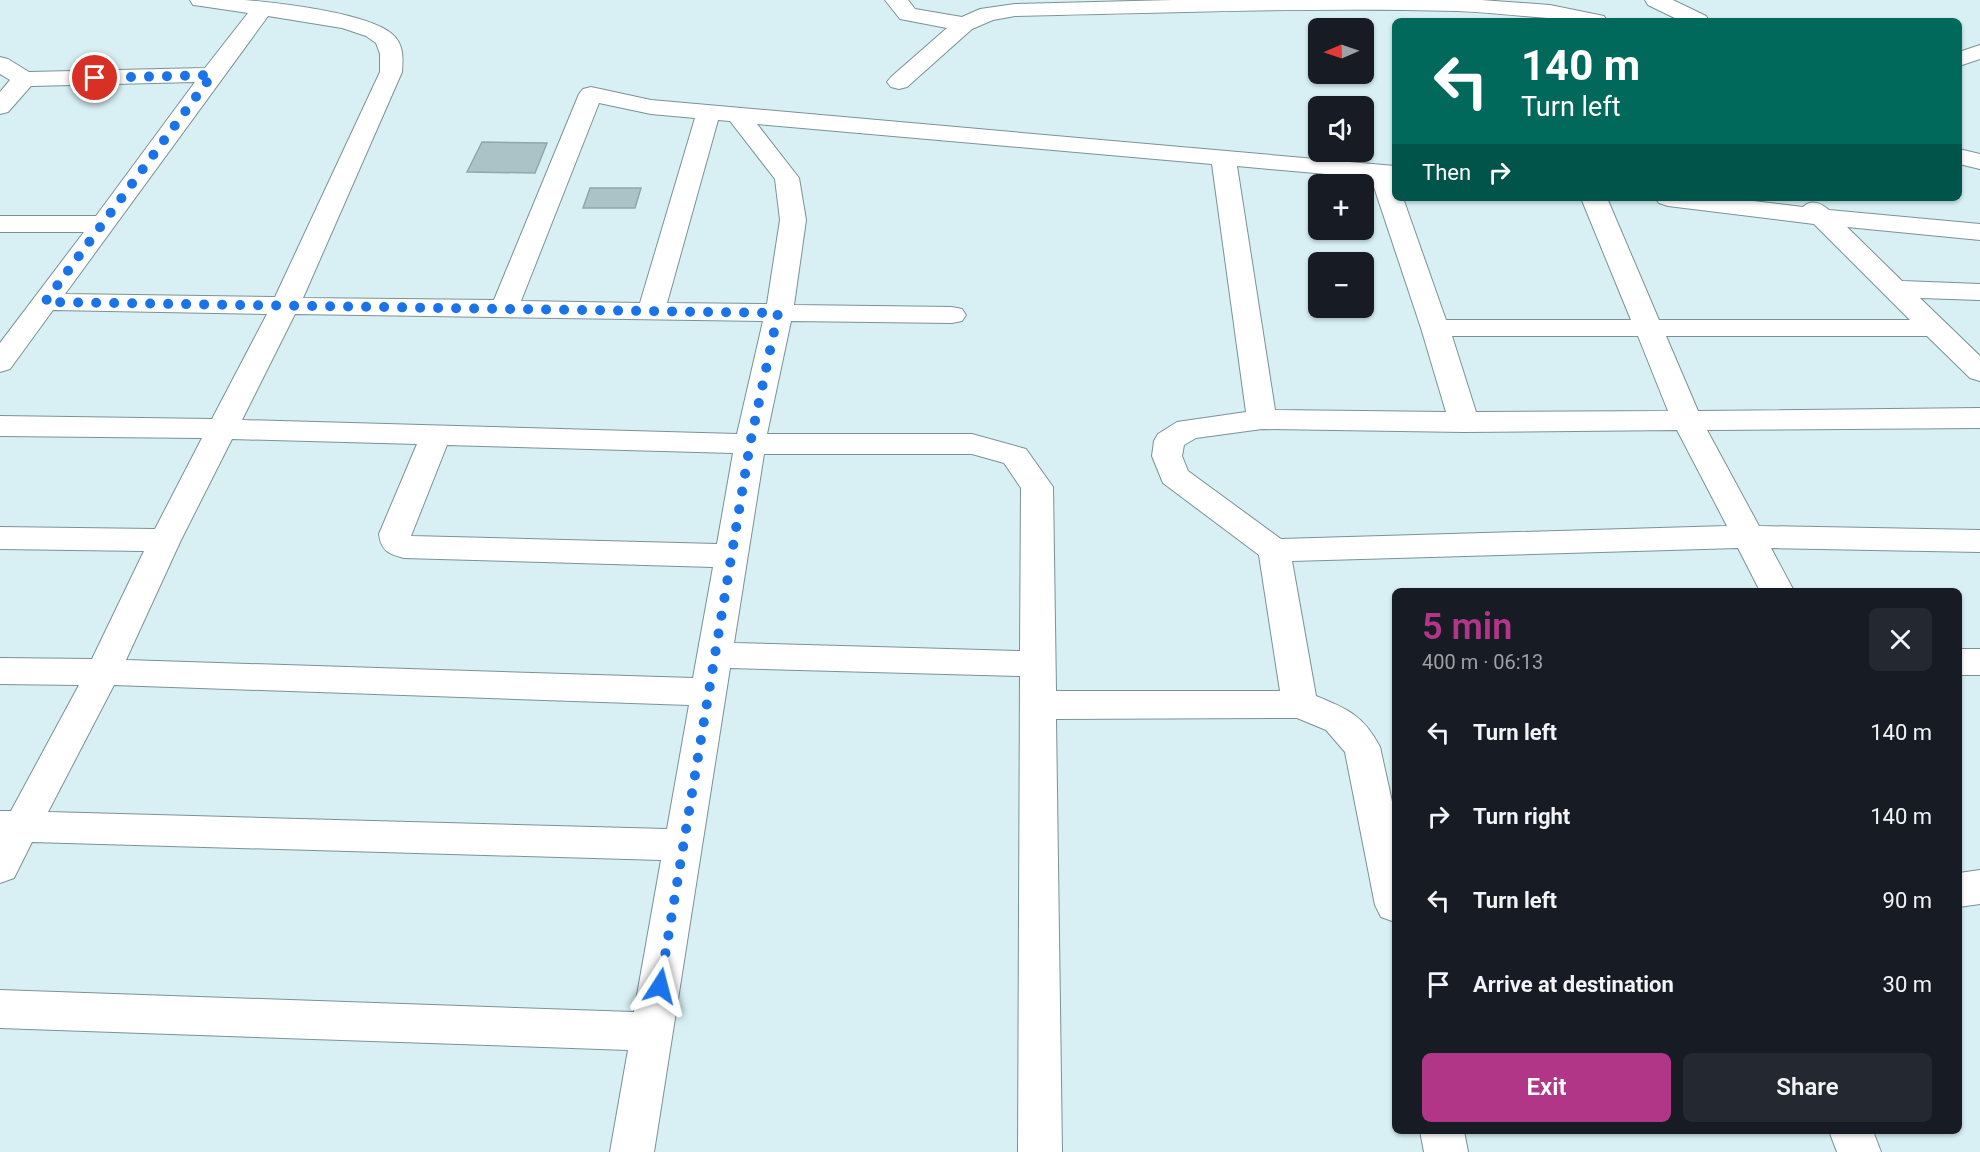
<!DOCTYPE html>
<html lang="en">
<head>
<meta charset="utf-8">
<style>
	:root { --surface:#171b24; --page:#242831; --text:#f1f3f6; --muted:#9ea1a6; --accent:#b23687 }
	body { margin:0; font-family:Roboto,sans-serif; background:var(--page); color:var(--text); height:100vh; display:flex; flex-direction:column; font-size:22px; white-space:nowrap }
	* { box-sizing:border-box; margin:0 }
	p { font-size:20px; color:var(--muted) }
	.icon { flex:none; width:33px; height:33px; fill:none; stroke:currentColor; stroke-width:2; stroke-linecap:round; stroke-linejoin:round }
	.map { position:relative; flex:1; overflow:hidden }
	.details { position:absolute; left:1392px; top:588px; width:570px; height:546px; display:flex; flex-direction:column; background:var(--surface); border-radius:9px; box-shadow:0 2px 4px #0004 }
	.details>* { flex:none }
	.top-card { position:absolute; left:1392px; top:18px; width:570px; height:183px; border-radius:9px; box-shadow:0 2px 4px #0004; background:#00695c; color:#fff; overflow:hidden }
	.needle { width:39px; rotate:268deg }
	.fabs { position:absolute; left:1308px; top:18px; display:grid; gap:12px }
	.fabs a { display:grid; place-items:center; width:66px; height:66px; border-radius:9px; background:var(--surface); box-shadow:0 2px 4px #0004; font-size:30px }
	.pin { position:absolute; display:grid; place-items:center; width:51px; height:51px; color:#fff; margin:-26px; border:3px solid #fff; border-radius:50%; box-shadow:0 2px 6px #0007 }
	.me { position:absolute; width:66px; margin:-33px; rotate:9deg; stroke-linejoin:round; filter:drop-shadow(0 0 4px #0008) }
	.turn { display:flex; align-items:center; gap:21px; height:126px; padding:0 30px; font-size:27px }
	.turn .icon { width:78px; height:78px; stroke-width:2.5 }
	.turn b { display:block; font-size:42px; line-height:51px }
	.then { display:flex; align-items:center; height:57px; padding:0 30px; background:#0003; gap:12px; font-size:22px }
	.round { display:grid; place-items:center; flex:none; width:63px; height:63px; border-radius:9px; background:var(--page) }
	.summary { display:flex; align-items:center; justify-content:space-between; height:102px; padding:0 30px }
	h1 { font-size:36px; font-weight:600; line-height:45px; color:var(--accent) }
	.button { display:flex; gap:12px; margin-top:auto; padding:12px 30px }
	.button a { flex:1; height:69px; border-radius:9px; background:var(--accent); color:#fff; font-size:24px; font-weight:600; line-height:69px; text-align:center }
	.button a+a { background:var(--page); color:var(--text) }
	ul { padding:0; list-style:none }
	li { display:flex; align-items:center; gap:18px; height:84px; padding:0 30px }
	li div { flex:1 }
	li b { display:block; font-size:22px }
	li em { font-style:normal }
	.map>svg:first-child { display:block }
	.building { fill:#abc3c6; stroke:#90a7aa; stroke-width:1.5 }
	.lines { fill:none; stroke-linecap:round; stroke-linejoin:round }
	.minor-casing { stroke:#7b9295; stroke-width:2 }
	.minor { fill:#fff; fill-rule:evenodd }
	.route { stroke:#1a73e8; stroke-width:10; stroke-dasharray:0 18 }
</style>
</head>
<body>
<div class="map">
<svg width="1980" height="1152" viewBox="0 0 1980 1152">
	<rect width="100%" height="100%" fill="#d8f0f4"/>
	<g class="building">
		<polygon points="482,142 547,143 535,173 467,172"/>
		<polygon points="590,188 641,188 635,208 583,208"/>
	</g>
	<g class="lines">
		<g class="minor-casing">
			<g id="minor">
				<path d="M190,0C208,0 227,0 245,0C279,3 368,13 392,34C404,44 403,58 402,72L303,298L494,300L579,94L583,89L591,87L651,100L1395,166V198H1403L1446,320H1631L1581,198H1607L1659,320H1910L1814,224L1668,206L1659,203L1655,198H1729L1803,207C1811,199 1821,203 1829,210L1980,224V240L1847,227L1902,281L1980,284V300L1920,298L1980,356V381L1970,378L1927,336H1666L1698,411L1980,408V428L1707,430L1759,526L1980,530V552L1771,548L1794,591H1760L1738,548L1292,561L1316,696C1348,709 1364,716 1380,747L1395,815V922L1381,917L1375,905L1345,752L1326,730L1297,718L1056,719L1062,1152H1018L1020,676L730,668L654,1152H610L628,1050L0,1028V990L634,1012L661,860L32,842L14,878L0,883V811H11L79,685L0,684V658L92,659L144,551L0,549V527L155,529L202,438L0,436V416L212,419L267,314L53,310L10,369L0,372V343L84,232H0V216H96L195,82L31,86L8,112L0,114V92L10,80L0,74V57L8,59L29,72L205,68L248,13L201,6L193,5ZM268,16L342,28L366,36L376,43L380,54V72L275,297L65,294ZM599,103L651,114L695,118L640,303L521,301ZM718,120L730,121L775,179L780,220L767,304L667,303ZM757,124L1212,164L1246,412L1177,422L1158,434L1154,441L1152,456L1163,483L1259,555L1280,691H1056L1053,487L1026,449L972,434H767L791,321L952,323L962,321L966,315L962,309L952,307L794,305L806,220L799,178ZM1237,166L1371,178L1421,328L1446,412L1275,410ZM295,314L763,321L737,434L242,420ZM1452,336H1638L1668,411L1476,412ZM1262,429L1464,432L1677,430L1727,526L1281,539L1188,471L1182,456L1184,445L1196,438ZM232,439L417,444L379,534C381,551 389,554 404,558L713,567L693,678L126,660L181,540ZM447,445L733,453L717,544L411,536ZM764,454H972L1004,463L1021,488L1020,651L734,643ZM114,685L689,705L667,829L48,812Z"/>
				<path d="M885,0H908L915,9L962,17L980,9L1015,4L1173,0H1481L1550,5L1604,16L1607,21C1557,21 1507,13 1457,11C1310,7 1162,13 1015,16L993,20L972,29L907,87L899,89L891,87L887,82L891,77L947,28L900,19Z"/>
				<polygon points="1645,0 1673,0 1706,16 1709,21 1681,21 1648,5"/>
				<polygon points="1980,45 1980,59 1959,66 1959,52"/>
				<polygon points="1959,149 1980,154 1980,169 1959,164"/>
				<rect x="1959" y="649" width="21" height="26"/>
				<polygon points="1980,870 1980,904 1959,907 1959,873"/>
				<polygon points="1420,1131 1464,1131 1468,1152 1424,1152"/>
				<polygon points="1829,1131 1873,1131 1881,1152 1837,1152"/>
			</g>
		</g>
		<use href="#minor" class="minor"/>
	</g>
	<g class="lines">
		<polyline class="route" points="95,78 212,75 45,302 778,313 750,444 660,986"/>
	</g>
</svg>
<div class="fabs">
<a><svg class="needle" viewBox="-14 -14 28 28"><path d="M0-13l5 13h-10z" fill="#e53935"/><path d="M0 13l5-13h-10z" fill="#9ea1a6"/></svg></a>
<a><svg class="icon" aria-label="sound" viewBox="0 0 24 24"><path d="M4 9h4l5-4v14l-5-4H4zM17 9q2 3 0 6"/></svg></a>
<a>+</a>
<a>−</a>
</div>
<div class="pin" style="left:95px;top:78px;background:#d93025"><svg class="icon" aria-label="arrive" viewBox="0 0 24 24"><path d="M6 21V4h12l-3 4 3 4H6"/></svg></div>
<svg class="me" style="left:660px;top:986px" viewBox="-20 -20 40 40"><path d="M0-17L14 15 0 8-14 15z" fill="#1a73e8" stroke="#fff" stroke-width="4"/></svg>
<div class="top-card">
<div class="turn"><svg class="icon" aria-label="left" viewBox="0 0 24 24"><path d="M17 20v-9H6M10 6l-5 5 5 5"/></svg><div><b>140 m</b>Turn left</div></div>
<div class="then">Then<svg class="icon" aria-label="right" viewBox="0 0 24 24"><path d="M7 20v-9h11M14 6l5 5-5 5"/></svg></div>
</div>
<section class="details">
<div class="summary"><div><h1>5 min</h1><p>400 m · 06:13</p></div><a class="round"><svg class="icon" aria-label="close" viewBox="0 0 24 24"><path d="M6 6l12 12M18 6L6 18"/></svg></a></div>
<ul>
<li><svg class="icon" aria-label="left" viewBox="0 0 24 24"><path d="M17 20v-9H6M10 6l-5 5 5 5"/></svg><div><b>Turn left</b></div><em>140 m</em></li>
<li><svg class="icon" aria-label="right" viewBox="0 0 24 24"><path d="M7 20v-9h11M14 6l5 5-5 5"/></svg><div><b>Turn right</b></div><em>140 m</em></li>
<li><svg class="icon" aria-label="left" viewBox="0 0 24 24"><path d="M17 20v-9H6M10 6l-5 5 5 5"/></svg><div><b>Turn left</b></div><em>90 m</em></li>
<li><svg class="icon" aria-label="arrive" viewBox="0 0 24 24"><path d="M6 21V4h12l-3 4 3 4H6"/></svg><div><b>Arrive at destination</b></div><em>30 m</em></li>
</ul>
<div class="button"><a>Exit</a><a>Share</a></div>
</section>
</div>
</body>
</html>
